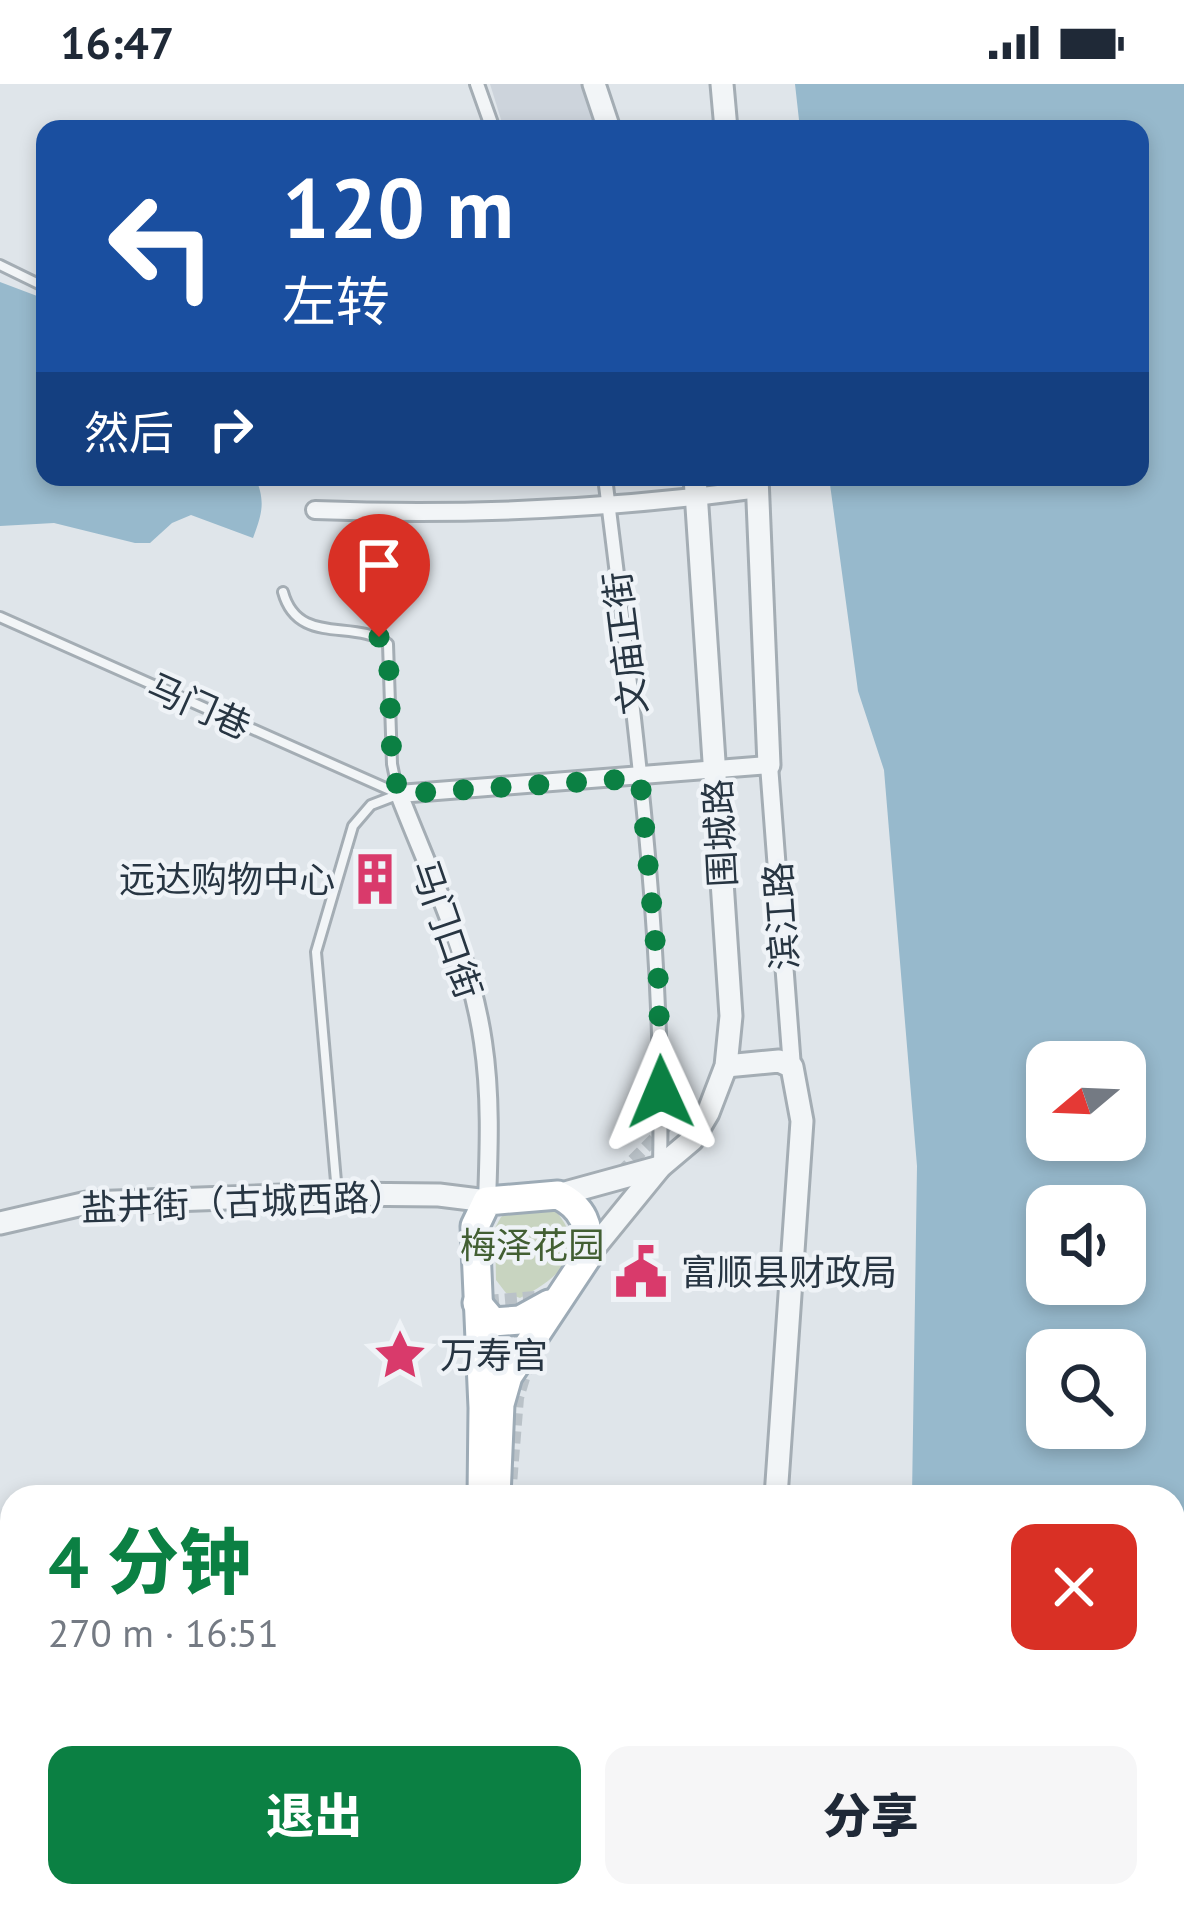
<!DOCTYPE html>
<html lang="zh">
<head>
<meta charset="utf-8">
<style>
	:root { --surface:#fff; --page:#f6f6f7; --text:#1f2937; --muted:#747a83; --accent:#0b8043 }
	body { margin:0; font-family:"PT Sans","Noto Sans SC",sans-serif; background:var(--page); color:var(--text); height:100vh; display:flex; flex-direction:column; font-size:45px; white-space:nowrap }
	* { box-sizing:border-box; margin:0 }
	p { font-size:39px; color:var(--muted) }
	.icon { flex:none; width:66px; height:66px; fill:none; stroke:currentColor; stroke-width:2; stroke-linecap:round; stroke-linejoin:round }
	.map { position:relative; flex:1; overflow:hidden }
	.details { position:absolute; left:0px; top:1401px; width:1185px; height:423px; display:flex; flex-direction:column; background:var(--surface); border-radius:36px 36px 0 0; box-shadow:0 6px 18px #0003 }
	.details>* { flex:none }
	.guide { position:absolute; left:36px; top:36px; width:1113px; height:366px; border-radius:24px; box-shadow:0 6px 18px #0003; background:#1a4fa0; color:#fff; overflow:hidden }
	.needle { width:78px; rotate:251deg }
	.tools { position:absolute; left:1026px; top:957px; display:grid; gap:24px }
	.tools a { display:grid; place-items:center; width:120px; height:120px; border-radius:24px; background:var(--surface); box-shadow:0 6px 18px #0003; font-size:60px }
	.pin { position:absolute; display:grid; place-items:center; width:102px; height:102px; color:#fff; margin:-123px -51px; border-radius:50% 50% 50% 0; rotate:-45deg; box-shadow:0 0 12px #0007 }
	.pin .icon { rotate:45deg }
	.me { position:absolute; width:132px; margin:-66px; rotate:359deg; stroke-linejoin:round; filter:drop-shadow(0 0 9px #0008) }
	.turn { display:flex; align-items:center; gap:42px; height:252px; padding:0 48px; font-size:54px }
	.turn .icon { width:156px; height:156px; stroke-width:2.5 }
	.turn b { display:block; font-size:84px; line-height:102px }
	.then { display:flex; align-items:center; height:114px; padding:0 48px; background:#0003; gap:24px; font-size:45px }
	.round { display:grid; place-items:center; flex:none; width:126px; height:126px; border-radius:24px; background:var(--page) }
	.summary { display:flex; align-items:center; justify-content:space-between; height:204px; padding:0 48px }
	h1 { font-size:72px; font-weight:800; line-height:90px; color:var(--accent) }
	.action { display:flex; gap:24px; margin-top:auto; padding:24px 48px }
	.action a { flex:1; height:138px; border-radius:24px; background:var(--accent); color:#fff; font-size:48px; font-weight:800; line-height:138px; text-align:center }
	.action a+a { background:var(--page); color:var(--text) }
	.status { display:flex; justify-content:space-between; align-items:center; height:84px; padding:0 60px; background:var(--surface); direction:ltr }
	.status svg { height:33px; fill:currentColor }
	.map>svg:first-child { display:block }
	.built { fill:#cdd4dc }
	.green { fill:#c8d4c0 }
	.water { fill:#97b9cc; fill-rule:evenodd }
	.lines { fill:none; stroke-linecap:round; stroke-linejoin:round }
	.pedestrian-tunnel { stroke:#bac2c8; stroke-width:12; stroke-dasharray:12 6; stroke-linecap:butt }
	.service-casing { stroke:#a4adb4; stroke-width:14 }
	.pedestrian-casing { stroke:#a4adb4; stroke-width:18 }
	.minor-casing { stroke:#a4adb4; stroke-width:22 }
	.tertiary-casing { stroke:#a4adb4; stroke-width:27 }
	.primary-casing { stroke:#9dabb6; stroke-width:33 }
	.service { stroke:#f2f5f7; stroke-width:8 }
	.pedestrian { stroke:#f2f5f7; stroke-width:12 }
	.minor { stroke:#f2f5f7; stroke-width:16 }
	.tertiary { stroke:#f2f5f7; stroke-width:21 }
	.primary { stroke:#fff; stroke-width:27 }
	.route { stroke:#0b8043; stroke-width:21; stroke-dasharray:0 37.8 }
	.labels { text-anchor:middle; stroke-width:9; stroke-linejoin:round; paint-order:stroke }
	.street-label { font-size:36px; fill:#273542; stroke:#eff3f7 }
	.poi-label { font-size:36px; fill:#273542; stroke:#eff3f7; text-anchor:start }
	.park-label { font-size:36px; fill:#425f33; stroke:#eff3f7 }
</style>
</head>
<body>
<div class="status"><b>16:47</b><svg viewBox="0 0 49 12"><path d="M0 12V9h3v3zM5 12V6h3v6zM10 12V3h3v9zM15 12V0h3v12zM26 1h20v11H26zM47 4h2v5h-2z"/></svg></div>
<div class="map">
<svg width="1184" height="1823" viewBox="0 0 1184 1823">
	<rect width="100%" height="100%" fill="#dfe5ea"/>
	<g class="built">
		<polygon points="490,0 584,0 599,45 504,45"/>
		<polygon points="12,1425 12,1760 2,1754 0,1747 6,1426"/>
	</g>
	<g class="green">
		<path d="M516,1123L554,1125C591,1166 560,1194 520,1214L506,1209L496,1196L495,1144L501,1133Z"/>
		<polygon points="111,1812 351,1812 350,1823 110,1823"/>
	</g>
	<g class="water">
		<path d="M795,0H1184V1823H1005L1003,1812H1173V1413H912L917,1082L884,686L858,607L829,393H1140V45H800ZM1047,978H1125V1056H1047ZM1047,1122H1125V1200H1047ZM1047,1266H1125V1344H1047Z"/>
		<path d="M0,198L45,215V393H255C266,417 262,430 253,454L191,431L172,439L150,459H135L54,439L0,442Z"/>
	</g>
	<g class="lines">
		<g class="pedestrian-tunnel">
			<polyline points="620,1089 687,1022"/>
			<polyline points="487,1217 546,1212"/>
			<polyline points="510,1413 518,1314 529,1278"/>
			<polyline points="509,1812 510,1823"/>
			<polyline points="549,1812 550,1823"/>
		</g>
		<g class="service-casing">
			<g id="service">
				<polyline points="0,181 45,203"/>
				<path d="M283,508C298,563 355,534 388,560L392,680L398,709"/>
				<polyline points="0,533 399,710"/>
				<polyline points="337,1109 316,868 353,742 371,721 397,711"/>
				<polyline points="776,1823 823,1818"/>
			</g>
		</g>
		<g class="pedestrian-casing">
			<g id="pedestrian">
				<polyline points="477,0 493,45"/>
				<path d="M605,393C633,622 665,852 660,1083"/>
			</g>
		</g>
		<g class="minor-casing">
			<g id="minor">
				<path d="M315,426C463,432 612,425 759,405"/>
				<path d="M487,1117C489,1063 491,1011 483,958C471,873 430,790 399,710L769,681L792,983"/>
			</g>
		</g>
		<g class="tertiary-casing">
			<g id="tertiary">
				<polyline points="594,0 609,45"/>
				<polyline points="722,0 726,45"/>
				<polyline points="757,393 769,681"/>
				<polyline points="726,982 779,977 792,983 802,1037 776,1413"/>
				<polyline points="558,1111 660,1083"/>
				<polyline points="0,1139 87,1119 337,1110 439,1111 487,1117"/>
				<polyline points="589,1170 660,1083 692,1056 708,1029 726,982 731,932 695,393"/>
				<polyline points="823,1812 825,1823"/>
			</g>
		</g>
		<g class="primary-casing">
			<g id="primary">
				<polyline points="477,1219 493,1238 520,1236 549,1220"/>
				<path d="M482,1413L483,1324L475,1142L487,1117L558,1111C584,1124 589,1141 589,1170L508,1292L500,1320L496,1413"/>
				<polyline points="531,1812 532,1823"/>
			</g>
		</g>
		<use href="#service" class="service"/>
		<use href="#pedestrian" class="pedestrian"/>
		<use href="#minor" class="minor"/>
		<use href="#tertiary" class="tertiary"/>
		<use href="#primary" class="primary"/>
	</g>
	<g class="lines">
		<polyline class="route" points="379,553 388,560 392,680 399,710 640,694 658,887 661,1008"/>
	</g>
	<defs>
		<g id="building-bare" transform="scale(4.14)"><path d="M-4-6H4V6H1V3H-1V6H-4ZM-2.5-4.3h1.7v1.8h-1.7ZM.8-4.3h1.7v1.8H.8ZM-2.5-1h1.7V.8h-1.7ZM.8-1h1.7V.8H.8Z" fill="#d93a6b" stroke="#eff3f7" stroke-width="2.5" paint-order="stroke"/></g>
		<g id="civic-bare" transform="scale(4.14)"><path d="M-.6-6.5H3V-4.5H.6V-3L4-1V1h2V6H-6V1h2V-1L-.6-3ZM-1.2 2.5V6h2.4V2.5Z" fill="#d93a6b" stroke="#eff3f7" stroke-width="2.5" paint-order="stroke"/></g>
		<g id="sight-bare" transform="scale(4.14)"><path d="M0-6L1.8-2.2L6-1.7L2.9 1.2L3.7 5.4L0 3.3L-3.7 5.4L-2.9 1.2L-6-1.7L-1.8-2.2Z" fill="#d93a6b" stroke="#eff3f7" stroke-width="2.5" paint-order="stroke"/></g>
	</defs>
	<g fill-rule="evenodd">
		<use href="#building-bare" x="375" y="795"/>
		<use href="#civic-bare" x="641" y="1188"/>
		<use href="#sight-bare" x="400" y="1271"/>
	</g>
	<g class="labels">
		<g class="street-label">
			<text transform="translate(625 559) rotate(-97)" y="13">文庙正街</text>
			<text transform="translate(199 622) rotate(24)" y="13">马门巷</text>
			<text transform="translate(720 749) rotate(-93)" y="13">围城路</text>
			<text transform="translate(781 832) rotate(-94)" y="13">滨江路</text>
			<text transform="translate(447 845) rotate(71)" y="13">马门口街</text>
			<text transform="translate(243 1118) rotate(-2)" y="13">盐井街（古城西路）</text>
		</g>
		<g class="poi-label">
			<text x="335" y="808" text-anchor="end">远达购物中心</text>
			<text x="681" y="1201">富顺县财政局</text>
			<text x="440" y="1284">万寿宫</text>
		</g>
		<g class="park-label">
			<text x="532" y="1174">梅泽花园</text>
		</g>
	</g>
</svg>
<div class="tools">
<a><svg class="needle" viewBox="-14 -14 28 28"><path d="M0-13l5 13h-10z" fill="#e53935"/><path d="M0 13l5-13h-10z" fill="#747a83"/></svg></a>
<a><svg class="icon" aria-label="sound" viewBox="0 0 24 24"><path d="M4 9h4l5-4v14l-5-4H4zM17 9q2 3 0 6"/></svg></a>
<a><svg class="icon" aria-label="search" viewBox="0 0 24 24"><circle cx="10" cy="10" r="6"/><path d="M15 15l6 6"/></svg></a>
</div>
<div class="pin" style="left:379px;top:553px;background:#d93025"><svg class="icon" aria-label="arrive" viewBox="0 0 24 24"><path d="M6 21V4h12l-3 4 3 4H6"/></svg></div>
<svg class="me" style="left:661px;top:1008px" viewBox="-20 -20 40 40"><path d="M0-17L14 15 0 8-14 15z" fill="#0b8043" stroke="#fff" stroke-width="4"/></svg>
<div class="guide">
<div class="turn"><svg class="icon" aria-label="left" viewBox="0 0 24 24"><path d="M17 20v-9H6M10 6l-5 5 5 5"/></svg><div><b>120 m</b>左转</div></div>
<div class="then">然后<svg class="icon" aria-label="right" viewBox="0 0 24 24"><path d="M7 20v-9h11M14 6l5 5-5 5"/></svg></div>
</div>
<section class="details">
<div class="summary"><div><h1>4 分钟</h1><p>270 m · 16:51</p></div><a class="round" style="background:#d93025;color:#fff"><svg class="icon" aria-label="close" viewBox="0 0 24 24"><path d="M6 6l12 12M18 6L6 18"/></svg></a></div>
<div class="action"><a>退出</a><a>分享</a></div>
</section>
</div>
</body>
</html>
